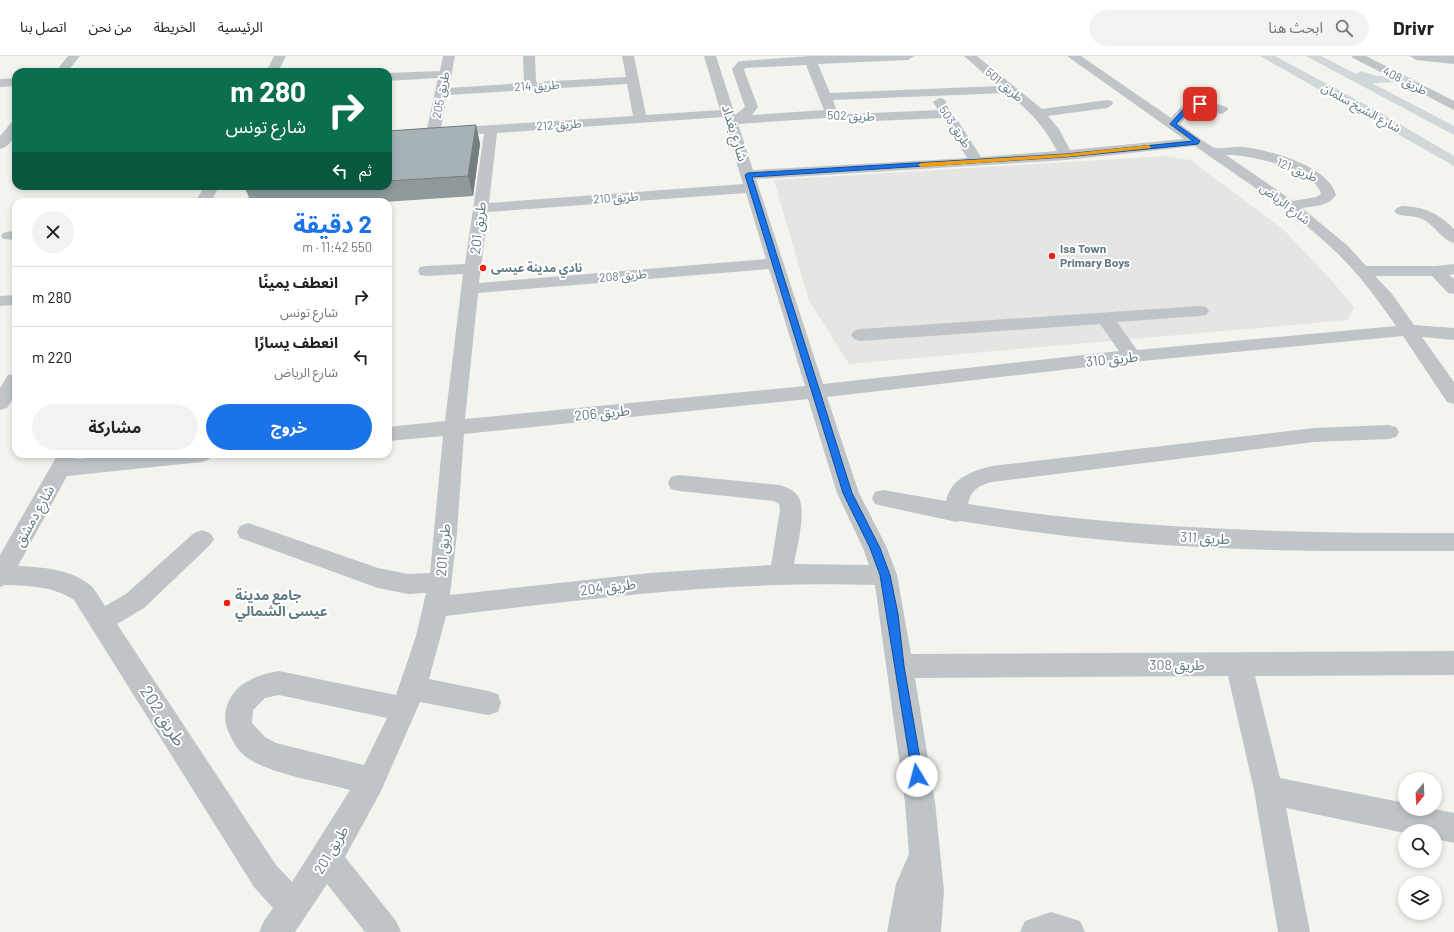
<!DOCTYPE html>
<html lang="ar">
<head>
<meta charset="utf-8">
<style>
	:root { --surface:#fff; --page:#f2f2f2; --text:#222; --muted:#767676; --line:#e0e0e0; --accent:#1a73e8 }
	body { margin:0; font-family:Barlow,"Noto Sans Arabic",sans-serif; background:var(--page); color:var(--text); direction:rtl; height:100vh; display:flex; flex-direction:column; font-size:15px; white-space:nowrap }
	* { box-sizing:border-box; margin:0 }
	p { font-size:13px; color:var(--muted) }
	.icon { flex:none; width:22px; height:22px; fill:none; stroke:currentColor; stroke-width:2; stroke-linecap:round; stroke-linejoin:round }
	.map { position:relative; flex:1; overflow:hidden; direction:ltr }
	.panel { position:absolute; left:12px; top:142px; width:380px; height:260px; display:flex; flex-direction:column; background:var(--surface); border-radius:12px; box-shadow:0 2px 6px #0003; direction:rtl }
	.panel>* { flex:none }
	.hud { position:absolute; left:12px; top:12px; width:380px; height:122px; border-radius:12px; box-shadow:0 2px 6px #0003; direction:rtl; background:#0b6e4f; color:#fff; overflow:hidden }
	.needle { width:26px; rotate:198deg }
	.fabs { position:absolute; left:1398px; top:716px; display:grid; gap:8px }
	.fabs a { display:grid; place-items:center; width:44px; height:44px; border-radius:50%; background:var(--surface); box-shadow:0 2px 6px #0003; font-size:20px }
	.pin { position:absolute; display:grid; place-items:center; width:34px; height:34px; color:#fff; margin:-17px; border-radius:8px; box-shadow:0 2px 6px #0006 }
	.me { position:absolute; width:44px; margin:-22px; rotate:352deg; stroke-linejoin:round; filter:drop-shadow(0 0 3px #0008) }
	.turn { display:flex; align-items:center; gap:14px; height:84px; padding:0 20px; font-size:18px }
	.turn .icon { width:52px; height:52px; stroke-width:2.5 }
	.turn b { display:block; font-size:28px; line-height:34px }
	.then { display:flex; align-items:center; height:38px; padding:0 20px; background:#0003; gap:8px; font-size:15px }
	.round { display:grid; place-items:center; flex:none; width:42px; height:42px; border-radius:21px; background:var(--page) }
	.overview { display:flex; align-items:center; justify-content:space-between; height:68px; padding:0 20px }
	h1 { font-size:24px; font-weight:700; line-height:30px; color:var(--accent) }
	.primary-button { display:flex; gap:8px; margin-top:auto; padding:8px 20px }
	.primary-button a { flex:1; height:46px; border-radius:24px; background:var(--accent); color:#fff; font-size:16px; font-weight:700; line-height:46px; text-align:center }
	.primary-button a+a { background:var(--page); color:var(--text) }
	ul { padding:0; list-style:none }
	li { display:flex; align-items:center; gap:12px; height:60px; padding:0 20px; border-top:1px solid var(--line) }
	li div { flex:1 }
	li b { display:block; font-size:15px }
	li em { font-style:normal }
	header { display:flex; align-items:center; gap:24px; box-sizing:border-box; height:56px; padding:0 20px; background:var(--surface); border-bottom:1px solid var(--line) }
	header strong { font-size:19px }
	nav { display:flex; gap:22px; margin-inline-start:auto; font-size:14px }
	.search { width:280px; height:36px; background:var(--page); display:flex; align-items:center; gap:10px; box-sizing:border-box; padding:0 14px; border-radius:22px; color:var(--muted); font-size:15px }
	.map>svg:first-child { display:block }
	.built { fill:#e5e5e3 }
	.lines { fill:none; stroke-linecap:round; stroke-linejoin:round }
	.minor { fill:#bec4c7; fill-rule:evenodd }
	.major { fill:#d0d7da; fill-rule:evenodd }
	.wall { fill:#8f999c }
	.shaded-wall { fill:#747d7f }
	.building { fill:#a6b2b5; stroke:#747d7f }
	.route { fill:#1a73e8; stroke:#114b97 }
	.slow { fill:#f59e0b }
	.poi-dot { fill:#f21f11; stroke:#fff; stroke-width:1.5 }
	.labels { text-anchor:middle; stroke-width:4; stroke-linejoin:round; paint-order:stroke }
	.far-street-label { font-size:12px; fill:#607a83; stroke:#fff }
	.far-poi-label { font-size:12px; font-weight:bold; fill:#607a83; stroke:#fff; text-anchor:start }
	.street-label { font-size:14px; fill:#607a83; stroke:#fff }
	.poi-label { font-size:14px; font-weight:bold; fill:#607a83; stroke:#fff; text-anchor:start }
	.near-street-label { font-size:17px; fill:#607a83; stroke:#fff }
</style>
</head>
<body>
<header>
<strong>Drivr</strong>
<div class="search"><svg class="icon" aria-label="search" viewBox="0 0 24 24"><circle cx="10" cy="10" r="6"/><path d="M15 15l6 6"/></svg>ابحث هنا</div>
<nav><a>الرئيسية</a><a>الخريطة</a><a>من نحن</a><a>اتصل بنا</a></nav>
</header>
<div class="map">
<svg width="1454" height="876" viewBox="0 0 1454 876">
	<rect width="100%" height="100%" fill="#f4f4ef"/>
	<polygon class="built" points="1167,100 1190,104 1284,174 1333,226 1354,252 1348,264 849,308 809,245 774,124"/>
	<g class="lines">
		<g class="minor">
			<polygon points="68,0 80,0 67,16 55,16"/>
			<polygon points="274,0 286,0 278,16 266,16"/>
			<path d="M443,0H455L449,32L524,27L523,0H535L536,26L626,21L622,0H634L646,59L720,54L704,0H716L735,59L745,51L732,13L738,6L742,5L810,0H914L908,4L818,8L830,37L998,30L964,0H977L1042,53L1107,44L1112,45L1113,48L1107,52L1048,60L1059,73L1070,94L1184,83L1067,0H1081L1171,62C1176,57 1181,50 1187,46C1196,39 1216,48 1227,51L1228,54L1222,58L1195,52L1180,68C1187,73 1210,91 1216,92C1224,93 1234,90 1243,91C1270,94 1329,110 1336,139C1329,150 1315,150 1302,152L1348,190L1366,210H1436L1454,208V218L1449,219L1454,223V238L1448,237L1432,220H1375L1392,238L1414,269L1454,272V284L1422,281L1454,326V348L1447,346L1403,280L1132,306L827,341L859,437L887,492L897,519L911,598L1454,595V619L1255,620L1280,722L1405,747V753H1434L1454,757V787L1435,783V775H1405V777L1286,752L1310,876H1278L1254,734L1228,620L915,622L935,746L944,835L941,876H887L896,828L909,798L905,746L875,529C731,524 589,543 446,560L429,623L488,635L498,638L501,647L498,656L488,659L420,646L381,735L345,801L396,865L401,876H365L327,828L295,876H259L264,865L273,852L254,831L74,544C53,530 30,530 5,529L0,531V499L58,398H76L78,401L76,403L129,398H213L209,403L202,406L67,420L18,510C42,511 71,513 90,529C96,534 100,543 105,550L126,538L194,477L202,474L210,477L214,483L210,489L144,552L117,568L276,809L292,826L350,734C322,726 269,718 246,701C238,695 233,686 229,677C224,666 224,658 228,647C237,626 257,619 279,615L396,639L416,580L426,537L408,538L378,532L240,482L237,476L240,470L248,467L378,512L408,518L430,517L443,380L388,385V371L445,365L463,218L426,220L420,219L418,215L420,211L426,210L465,208L484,78L472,77L470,74L472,71L477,70L633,60L627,28L447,39L440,77L438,80H428L426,77L438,22L388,25V17L440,15ZM806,9L824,54L752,59L758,51L744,14L745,12ZM1007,37C1031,57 1042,67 1057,95L981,101L944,43L939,42L933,46L938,54L851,58L837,56L833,44ZM723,61L743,128L489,147L497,77ZM826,62L851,66L943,62L967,102L753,114L738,68ZM1195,90C1243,124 1294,156 1336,196C1359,218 1378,244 1396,270L1137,294L1117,266L1200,260L1206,259L1209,255L1206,251L1200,250L860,273L854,275L851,279L854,283L860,285L1100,268L1119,295L823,328L756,123L1066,104ZM1226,99C1248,98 1315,113 1321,138L1316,141L1293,145ZM746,137L766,203L479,227L488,156ZM769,213L805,330L465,363L478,237ZM808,343L837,437L863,492L869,509L794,508C797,491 807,454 798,440C794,434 786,431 779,429L679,419L671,421L668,427L671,433L679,435L774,445L779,448L780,454L771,509L650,517L450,539L457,477L464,378ZM279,639L387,662L364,709L276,687L265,681L252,667L253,654L265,642Z"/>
			<polygon points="1351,0 1366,0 1454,45 1454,54 1353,2"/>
			<polygon points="1410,0 1454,0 1454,8 1416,4"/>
			<polygon points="16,22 16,30 0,31 0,23"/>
			<path d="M16,66C16,77 13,90 0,93V80L11,67Z"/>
			<polygon points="205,130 219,130 211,146 195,146"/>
			<path d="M1402,150C1425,151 1438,157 1454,173V187C1442,184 1435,170 1424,164C1416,159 1406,161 1397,158L1394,155L1397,152Z"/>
			<polygon points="16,174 16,184 3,183 1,180 3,177"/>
			<polygon points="16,239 16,249 0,250 0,240"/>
			<polygon points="15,318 16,338 7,352 0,354 0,332 8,319"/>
			<path d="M1389,369L1396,371L1399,376L1396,381L1389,383L1314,386L992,426C979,429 970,435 968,448C1129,474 1291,477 1454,477V495C1369,495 1285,496 1200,491C1120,487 1040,478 960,465L957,466L883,450L875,448L872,442L875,436L883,434L946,445C951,422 972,415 992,410L1314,372Z"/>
			<polygon points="1051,856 1080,865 1085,876 1020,876 1025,865"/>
		</g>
		<g class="major">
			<polygon points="1260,0 1275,0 1372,52 1454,100 1454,110"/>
			<polygon points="1306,0 1321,0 1356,18 1361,15 1377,20 1405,19 1407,22 1405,25 1401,26 1372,27 1454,70 1454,79"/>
		</g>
	</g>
	<polygon class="wall" points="476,69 480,88 473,140 384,146 251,146 244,130 388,130 388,75"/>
	<polygon class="shaded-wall" points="476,69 480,88 473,140 468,120"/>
	<polygon class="building" points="476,69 468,120 388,125 388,75"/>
	<polygon class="route" points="1200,47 1202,49 1192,51 1176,68 1200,85 1198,88 1066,101 752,121 852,437 880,492 890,519 898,558 904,610 923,720 921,724 917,726 913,724 880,519 870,492 843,437 745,119 748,117 1066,98 1193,85 1170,68 1188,48"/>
	<polygon class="slow" points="1149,89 1151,92 1066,101 921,111 918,109 921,107 1066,98"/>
	<g class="poi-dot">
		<circle cx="1052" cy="200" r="4"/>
		<circle cx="483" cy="212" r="4"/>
		<circle cx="227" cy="547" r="4"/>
	</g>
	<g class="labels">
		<g class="far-street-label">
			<text transform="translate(1405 25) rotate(27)" y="4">طريق 408</text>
			<text transform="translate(1004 29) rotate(40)" y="4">طريق 501</text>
			<text transform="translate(537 30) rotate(-3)" y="4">طريق 214</text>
			<text transform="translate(441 39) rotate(-79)" y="4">طريق 205</text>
			<text transform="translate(1361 52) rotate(29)" y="4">شارع الشيخ سلمان</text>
			<text transform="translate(851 60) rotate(2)" y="4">طريق 502</text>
			<text transform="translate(559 69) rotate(-4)" y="4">طريق 212</text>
			<text transform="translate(955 71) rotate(57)" y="4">طريق 503</text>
			<text transform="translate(1297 114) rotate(23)" y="4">طريق 121</text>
			<text transform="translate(616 142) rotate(-4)" y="4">طريق 210</text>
			<text transform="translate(1285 148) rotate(37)" y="4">شارع الرياض</text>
			<text transform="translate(623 220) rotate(-5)" y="4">طريق 208</text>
		</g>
		<g class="far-poi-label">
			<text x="1060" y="197">Isa Town<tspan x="1060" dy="14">Primary Boys</tspan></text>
			<text x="491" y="216">نادي مدينة عيسى</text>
		</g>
		<g class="street-label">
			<text transform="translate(735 77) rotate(73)" y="5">شارع بغداد</text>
			<text transform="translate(478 172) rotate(-83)" y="5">طريق 201</text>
			<text transform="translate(1112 303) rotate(-6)" y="5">طريق 310</text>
			<text transform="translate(602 357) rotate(-6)" y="5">طريق 206</text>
			<text transform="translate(34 460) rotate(-61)" y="5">شارع دمشق</text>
			<text transform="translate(1205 482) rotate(3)" y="5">طريق 311</text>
			<text transform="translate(443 494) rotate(-85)" y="5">طريق 201</text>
			<text transform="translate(608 531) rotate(-7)" y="5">طريق 204</text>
			<text x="1177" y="614">طريق 308</text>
			<text transform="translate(331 794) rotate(-59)" y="5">طريق 201</text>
		</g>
		<g class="poi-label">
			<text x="235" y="544">جامع مدينة<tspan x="235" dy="16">عيسى الشمالي</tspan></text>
		</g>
		<g class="near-street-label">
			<text transform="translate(163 660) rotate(57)" y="6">طريق 202</text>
		</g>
	</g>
</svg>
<div class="fabs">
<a><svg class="needle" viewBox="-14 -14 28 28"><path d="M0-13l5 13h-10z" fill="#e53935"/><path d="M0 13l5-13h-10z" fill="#767676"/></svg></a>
<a><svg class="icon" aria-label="search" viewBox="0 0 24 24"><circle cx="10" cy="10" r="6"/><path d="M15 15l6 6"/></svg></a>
<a><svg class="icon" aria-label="layers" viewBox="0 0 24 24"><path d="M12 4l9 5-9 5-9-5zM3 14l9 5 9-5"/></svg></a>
</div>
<div class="pin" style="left:1200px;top:48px;background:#d93025"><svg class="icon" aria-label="arrive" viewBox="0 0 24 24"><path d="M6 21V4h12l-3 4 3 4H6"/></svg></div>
<svg class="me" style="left:917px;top:720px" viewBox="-20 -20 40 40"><circle r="19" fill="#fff"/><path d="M0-13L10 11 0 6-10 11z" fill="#1a73e8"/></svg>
<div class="hud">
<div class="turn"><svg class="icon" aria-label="right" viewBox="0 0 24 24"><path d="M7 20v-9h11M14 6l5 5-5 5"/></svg><div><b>280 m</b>شارع تونس</div></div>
<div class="then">ثم<svg class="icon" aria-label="left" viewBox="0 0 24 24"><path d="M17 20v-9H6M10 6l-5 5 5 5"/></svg></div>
</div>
<section class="panel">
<div class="overview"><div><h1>2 دقيقة</h1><p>550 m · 11:42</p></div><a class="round"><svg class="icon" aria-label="close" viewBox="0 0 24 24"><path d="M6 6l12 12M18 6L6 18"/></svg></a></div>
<ul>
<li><svg class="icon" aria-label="right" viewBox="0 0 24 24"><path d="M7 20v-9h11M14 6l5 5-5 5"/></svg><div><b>انعطف يمينًا</b><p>شارع تونس</p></div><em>280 m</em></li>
<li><svg class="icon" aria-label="left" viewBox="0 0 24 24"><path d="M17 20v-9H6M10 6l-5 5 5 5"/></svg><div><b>انعطف يسارًا</b><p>شارع الرياض</p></div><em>220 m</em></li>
</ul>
<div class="primary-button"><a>خروج</a><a>مشاركة</a></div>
</section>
</div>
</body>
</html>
